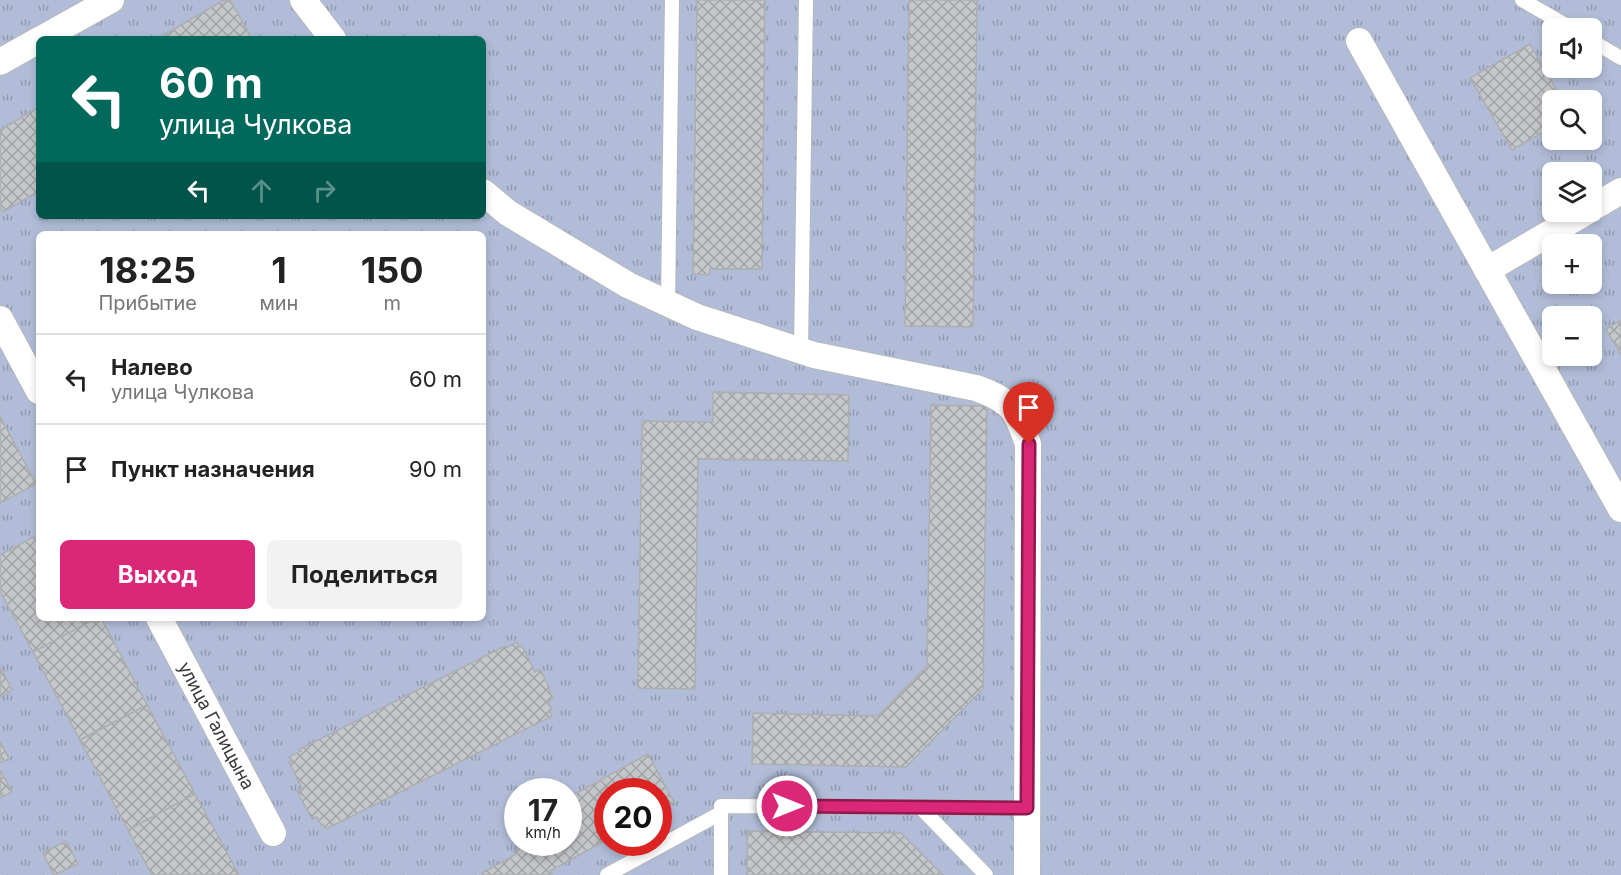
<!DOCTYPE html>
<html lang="ru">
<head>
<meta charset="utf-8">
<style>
	:root { --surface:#fff; --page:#f2f2f2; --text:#222; --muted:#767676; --line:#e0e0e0; --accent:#db2777 }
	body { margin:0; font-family:Inter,sans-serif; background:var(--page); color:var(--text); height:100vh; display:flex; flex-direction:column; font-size:22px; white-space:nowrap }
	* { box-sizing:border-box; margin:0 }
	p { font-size:20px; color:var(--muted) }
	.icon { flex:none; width:33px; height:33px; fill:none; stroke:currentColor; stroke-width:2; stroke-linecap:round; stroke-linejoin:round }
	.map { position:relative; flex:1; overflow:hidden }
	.drawer { position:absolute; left:36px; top:231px; width:450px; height:390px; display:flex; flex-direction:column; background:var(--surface); border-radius:9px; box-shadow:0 3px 9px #0003 }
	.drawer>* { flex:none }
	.banner { position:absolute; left:36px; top:36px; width:450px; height:183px; border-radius:9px; box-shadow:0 3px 9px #0003; background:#00695c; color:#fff; overflow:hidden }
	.controls { position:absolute; left:1542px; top:18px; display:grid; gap:12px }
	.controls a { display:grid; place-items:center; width:60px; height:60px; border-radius:9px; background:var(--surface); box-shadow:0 3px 9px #0003; font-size:30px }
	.speed { position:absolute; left:504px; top:778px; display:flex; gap:12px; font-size:30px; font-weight:700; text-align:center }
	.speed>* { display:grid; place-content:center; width:78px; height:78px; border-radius:50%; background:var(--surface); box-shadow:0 3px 9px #0003; line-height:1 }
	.speed small { font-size:15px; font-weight:400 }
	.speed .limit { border:9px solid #d22; background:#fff; color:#111 }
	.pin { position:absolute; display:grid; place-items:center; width:51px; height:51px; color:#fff; margin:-62px -26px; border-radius:50% 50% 50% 0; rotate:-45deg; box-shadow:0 0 6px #0007 }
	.pin .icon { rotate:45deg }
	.me { position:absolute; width:66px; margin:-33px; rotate:90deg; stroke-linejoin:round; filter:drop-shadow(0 0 4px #0008) }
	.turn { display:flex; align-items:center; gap:21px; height:126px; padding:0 24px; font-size:27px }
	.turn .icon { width:78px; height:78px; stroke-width:2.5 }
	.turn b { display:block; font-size:42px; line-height:51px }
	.lanes { display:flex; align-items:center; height:57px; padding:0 24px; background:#0003; justify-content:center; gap:30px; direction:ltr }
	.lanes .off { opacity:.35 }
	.eta { display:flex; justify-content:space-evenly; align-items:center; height:102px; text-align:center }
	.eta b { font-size:36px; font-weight:700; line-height:42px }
	.cta { display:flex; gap:12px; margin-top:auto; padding:12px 24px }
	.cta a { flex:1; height:69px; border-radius:9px; background:var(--accent); color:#fff; font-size:24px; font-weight:700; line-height:69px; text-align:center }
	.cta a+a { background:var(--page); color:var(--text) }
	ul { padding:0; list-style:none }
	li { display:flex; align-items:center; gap:18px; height:90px; padding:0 24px; border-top:2px solid var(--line) }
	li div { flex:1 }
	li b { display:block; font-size:22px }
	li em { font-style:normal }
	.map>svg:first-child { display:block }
	.park { fill:url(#park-tufts); fill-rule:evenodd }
	.building { fill:url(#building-cross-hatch); stroke:#adaeb2; stroke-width:1.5 }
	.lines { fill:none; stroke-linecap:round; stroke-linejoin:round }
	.lane-casing { stroke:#b6b8bb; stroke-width:16 }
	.street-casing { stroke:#b6b8bb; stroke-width:28 }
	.lane { stroke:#fff; stroke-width:14 }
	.street { stroke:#fff; stroke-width:26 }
	.route-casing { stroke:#8e194d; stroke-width:15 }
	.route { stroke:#db2777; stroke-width:10 }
	.labels { text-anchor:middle; stroke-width:4.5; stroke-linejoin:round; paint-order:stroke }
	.street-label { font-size:18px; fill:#3a3a3c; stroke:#e0e2e5 }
</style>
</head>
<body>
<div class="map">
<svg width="1621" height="875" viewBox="0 0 1621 875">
	<defs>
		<pattern id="park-tufts" width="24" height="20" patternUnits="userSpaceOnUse" patternTransform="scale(1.5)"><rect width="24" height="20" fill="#b1bdd8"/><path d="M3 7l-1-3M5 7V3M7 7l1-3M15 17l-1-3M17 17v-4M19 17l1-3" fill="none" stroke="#919bb0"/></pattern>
		<pattern id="building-cross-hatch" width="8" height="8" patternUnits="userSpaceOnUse" patternTransform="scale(1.5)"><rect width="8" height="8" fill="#c6c7cb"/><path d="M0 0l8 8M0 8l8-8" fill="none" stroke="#a2a3a6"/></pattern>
	</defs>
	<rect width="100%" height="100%" fill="#e0e2e5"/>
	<path class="park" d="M0,0H1621V875H0ZM1552,28H1592V68H1552ZM39,39H483V216H39ZM1552,100H1592V140H1552ZM1552,172H1592V212H1552ZM39,234H483V618H39ZM1552,244H1592V284H1552ZM1552,316H1592V356H1552ZM518,792H568V843H518ZM608,792H658V843H608Z"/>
	<g class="building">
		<polygon points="224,0 230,0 252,39 157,39"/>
		<polygon points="697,0 765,0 762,269 710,269 709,275 693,274"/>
		<polygon points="909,0 977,0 973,327 905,326"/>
		<polygon points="1530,44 1562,100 1552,100 1552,127 1512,150 1470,78"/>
		<polygon points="39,107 39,191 3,212 0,207 0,130"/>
		<polygon points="1621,320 1621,355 1606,329"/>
		<polygon points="713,392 849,395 848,461 698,459 695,689 638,688 642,421 713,422"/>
		<polygon points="931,405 987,406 983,689 906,767 752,764 753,713 878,716 927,666"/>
		<polygon points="0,416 36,484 0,503"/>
		<polygon points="39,534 39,618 97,618 33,652 0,591 0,555"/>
		<polygon points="97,618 101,618 147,705 80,740 33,652"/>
		<polygon points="517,642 519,647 522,646 535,672 540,669 549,687 548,687 553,698 548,701 552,710 549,711 552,716 326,829 323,824 321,825 317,817 312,819 297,791 302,788 289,762 292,761 289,757 301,751 300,749 505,646 506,648"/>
		<polygon points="1,668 12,690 0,697 0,669"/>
		<polygon points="147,705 195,794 128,830 80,740"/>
		<polygon points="0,741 9,759 0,763"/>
		<polygon points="648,754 674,802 658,811 658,792 608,792 608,839 550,871 552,875 483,875 482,873 515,855 514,852 530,843 568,843 568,798"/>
		<polygon points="0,770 12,792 0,798"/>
		<polygon points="195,794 239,875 152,875 128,830"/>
		<polygon points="747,831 901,833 943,875 747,875"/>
		<polygon points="66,841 78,864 54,875 43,853"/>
	</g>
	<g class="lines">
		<g class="lane-casing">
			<g id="lane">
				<polyline points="1522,0 1571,28"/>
				<polyline points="1592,41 1621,58"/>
				<polyline points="668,304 672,0"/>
				<polyline points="801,350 806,0"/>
				<polyline points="920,807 986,875"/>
				<polyline points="607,875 721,813"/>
				<polyline points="721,875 721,806 1027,808"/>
			</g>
		</g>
		<g class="street-casing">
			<g id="street">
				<polyline points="303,0 333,39"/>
				<polyline points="41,39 111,0"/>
				<polyline points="1359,41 1621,509"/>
				<polyline points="0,62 39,40"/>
				<path d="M483,192L508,213L628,285L697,317L814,355L976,388C1012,401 1016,409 1028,444L1027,875"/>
				<polyline points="1592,208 1621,191"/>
				<polyline points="1487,270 1586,212"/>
				<polyline points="0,319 39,391"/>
				<path id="s1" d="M159,618L273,833"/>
			</g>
		</g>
		<use href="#lane" class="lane"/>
		<use href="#street" class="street"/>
	</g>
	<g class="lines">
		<g class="route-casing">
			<polyline id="route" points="787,806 1027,808 1029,444"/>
		</g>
		<use href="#route" class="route"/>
	</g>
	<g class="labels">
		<g class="street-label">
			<text dy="6" stroke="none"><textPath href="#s1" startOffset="122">улица Галицына</textPath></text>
		</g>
	</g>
</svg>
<div class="controls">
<a><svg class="icon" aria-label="sound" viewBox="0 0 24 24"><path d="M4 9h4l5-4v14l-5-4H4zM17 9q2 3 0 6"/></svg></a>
<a><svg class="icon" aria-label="search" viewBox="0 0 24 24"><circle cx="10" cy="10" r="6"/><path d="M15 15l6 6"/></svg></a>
<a><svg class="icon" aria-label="layers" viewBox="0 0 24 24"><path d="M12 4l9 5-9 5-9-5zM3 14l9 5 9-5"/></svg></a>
<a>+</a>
<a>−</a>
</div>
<div class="speed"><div>17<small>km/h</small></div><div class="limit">20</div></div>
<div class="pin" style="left:1029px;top:444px;background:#d93025"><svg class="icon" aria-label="arrive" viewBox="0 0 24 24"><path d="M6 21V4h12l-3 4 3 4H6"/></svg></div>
<svg class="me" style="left:787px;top:806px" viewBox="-20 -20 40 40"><circle r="17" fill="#db2777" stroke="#fff" stroke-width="3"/><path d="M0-11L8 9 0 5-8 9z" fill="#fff"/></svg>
<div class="banner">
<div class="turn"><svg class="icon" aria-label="left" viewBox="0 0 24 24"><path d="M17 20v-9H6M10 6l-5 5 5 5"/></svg><div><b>60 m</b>улица Чулкова</div></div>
<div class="lanes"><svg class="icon" aria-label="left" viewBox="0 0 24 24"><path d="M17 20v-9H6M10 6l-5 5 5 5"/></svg><svg class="icon off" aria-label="ahead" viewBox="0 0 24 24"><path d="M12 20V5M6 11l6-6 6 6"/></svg><svg class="icon off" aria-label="right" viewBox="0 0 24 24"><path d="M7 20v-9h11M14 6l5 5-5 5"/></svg></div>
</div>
<section class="drawer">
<div class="eta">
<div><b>18:25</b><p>Прибытие</p></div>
<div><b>1</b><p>мин</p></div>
<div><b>150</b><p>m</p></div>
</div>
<ul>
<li><svg class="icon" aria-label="left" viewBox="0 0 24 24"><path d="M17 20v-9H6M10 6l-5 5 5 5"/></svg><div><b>Налево</b><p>улица Чулкова</p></div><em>60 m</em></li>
<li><svg class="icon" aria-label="arrive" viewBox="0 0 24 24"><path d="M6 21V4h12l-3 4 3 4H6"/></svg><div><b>Пункт назначения</b></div><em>90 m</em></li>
</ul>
<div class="cta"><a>Выход</a><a>Поделиться</a></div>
</section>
</div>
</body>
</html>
